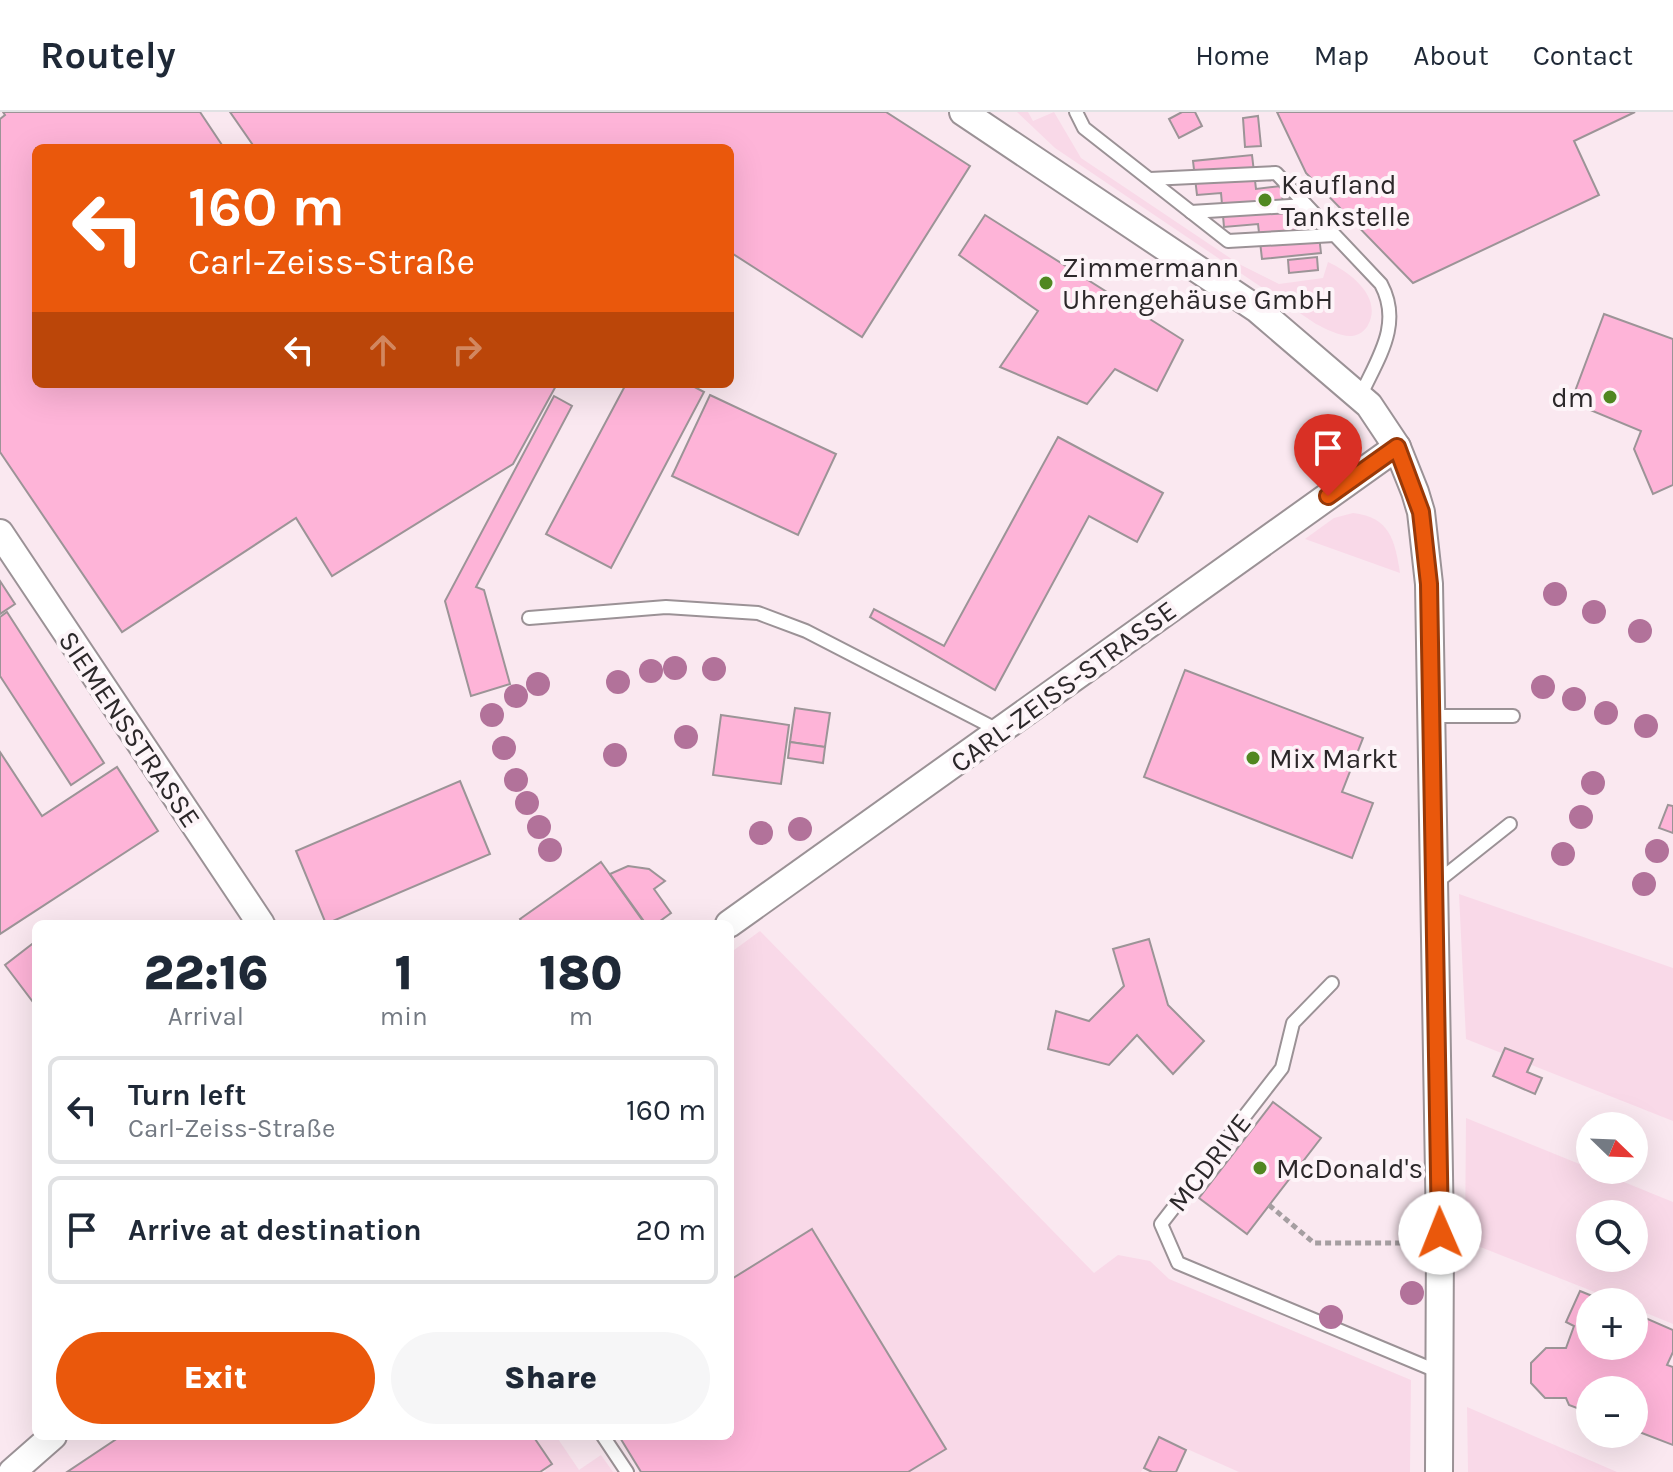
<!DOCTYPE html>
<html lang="en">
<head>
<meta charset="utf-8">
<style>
	:root { --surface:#fff; --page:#f6f6f7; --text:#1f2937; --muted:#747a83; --line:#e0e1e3; --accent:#ea580c }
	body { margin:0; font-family:Karla,sans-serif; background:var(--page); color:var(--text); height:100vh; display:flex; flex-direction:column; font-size:30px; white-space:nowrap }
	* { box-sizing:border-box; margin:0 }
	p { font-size:26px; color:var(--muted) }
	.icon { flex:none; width:44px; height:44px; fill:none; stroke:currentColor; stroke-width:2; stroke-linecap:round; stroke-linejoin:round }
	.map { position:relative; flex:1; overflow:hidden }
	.panel { position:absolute; left:32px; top:808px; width:702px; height:520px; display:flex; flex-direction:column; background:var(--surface); border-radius:12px; box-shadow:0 8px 32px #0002 }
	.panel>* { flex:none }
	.guide { position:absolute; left:32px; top:32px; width:702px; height:244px; border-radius:12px; box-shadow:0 8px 32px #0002; background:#ea580c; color:#fff; overflow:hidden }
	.needle { width:52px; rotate:113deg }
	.fabs { position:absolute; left:1576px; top:1000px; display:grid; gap:16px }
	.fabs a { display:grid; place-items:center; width:72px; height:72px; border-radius:50%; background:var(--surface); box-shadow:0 8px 32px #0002; font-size:40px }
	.pin { position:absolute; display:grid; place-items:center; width:68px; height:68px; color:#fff; margin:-82px -34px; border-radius:50% 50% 50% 0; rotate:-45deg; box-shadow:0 0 8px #0007 }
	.pin .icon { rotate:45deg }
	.me { position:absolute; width:88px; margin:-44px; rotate:359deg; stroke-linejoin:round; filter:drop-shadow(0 0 6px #0008) }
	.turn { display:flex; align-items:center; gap:28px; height:168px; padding:0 24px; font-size:36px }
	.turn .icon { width:104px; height:104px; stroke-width:2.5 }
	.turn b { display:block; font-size:56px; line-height:68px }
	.lanes { display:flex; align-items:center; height:76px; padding:0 24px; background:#0003; justify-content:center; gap:40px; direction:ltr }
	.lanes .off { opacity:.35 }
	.eta { display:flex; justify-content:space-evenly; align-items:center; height:136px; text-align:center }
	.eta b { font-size:48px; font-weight:800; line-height:56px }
	.button { display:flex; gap:16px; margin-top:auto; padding:16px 24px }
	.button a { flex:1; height:92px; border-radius:48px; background:var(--accent); color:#fff; font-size:32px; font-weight:800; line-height:92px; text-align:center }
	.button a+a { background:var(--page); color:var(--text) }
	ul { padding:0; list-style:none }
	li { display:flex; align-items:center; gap:24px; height:108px; margin:0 16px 12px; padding:0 8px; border:4px solid var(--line); border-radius:12px }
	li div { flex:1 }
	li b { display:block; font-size:30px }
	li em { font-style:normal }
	header { display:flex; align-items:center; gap:48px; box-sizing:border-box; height:112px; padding:0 40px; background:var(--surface); border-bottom:2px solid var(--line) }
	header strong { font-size:38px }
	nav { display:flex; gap:44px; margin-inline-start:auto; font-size:28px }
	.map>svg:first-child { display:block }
	.built { fill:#fae8f0; fill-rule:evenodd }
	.green { fill:#f9d9e8; fill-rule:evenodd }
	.building { fill:#feb4d8; stroke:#9c9497; stroke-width:2 }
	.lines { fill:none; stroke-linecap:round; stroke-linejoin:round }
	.lane-casing { stroke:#9b9296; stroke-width:16 }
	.street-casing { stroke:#9b9296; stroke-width:30 }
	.path { stroke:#a59ea1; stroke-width:5; stroke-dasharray:6 4; stroke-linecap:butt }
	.lane { stroke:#fff; stroke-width:12 }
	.street { stroke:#fff; stroke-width:26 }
	.tree { fill:#b2729a }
	.route-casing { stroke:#983908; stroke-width:20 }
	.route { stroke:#ea580c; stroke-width:14 }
	.poi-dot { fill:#518721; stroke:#fdf4f8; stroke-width:3 }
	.labels { text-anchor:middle; stroke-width:8; stroke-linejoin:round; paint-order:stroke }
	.poi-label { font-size:28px; fill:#2c282a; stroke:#fdf4f8; text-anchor:start }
	.street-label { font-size:28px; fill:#2c282a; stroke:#fdf4f8 }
</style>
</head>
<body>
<header>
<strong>Routely</strong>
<nav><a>Home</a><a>Map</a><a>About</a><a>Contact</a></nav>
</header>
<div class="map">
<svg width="1673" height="1360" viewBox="0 0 1673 1360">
	<rect width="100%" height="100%" fill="#fdf4f8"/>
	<path class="built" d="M0,0H1673V1360H0ZM36,36H730V272H36ZM36,812H730V1324H36ZM1590,1014H1634V1058H1590ZM1590,1102H1634V1146H1590ZM1590,1190H1634V1234H1590ZM1590,1278H1634V1322H1590Z"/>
	<g class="green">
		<path d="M1017,0H1028L1033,9L1054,0L1081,46L1239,152L1279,172L1323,166L1328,150C1350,160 1383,185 1368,213C1365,219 1359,223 1352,224C1341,225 1326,217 1316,212L1055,36Z"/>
		<path d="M1353,401C1390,405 1395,429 1400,461L1305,427L1334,406Z"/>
		<polygon points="1459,782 1673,856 1673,1009 1466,927"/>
		<polygon points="760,819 1094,1161 1118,1143 1150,1149 1169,1167 1411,1268 1410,1360 1239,1360 1160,1325 1141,1360 908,1360 945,1337 812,1118 730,1168 730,841"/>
		<path d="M1466,1006L1673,1090V1212L1634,1196V1190H1620L1465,1129ZM1634,1102V1146H1590V1102Z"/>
		<polygon points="1467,1295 1617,1360 1468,1360"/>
		<polygon points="533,1324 556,1324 579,1358 601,1343 613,1360 546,1360 544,1357 551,1352"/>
	</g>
	<g class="building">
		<polygon points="3,0 200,0 224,36 36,36 36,272 557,272 513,352 332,464 296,406 122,520 0,340 0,7 5,3"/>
		<polygon points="230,0 886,0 970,54 862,225 730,140 730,36 255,36"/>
		<polygon points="1182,0 1195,0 1202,14 1179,26 1169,7"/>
		<polygon points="1277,0 1635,0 1574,29 1599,83 1413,171 1306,61"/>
		<polygon points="1258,4 1261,34 1245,35 1243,6"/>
		<polygon points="1252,43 1256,77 1281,74 1285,110 1317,106 1321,141 1262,147 1258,112 1224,115 1221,81 1197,83 1193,49"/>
		<polygon points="985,103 1183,228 1157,279 1115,257 1087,292 1000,255 1038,199 959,143"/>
		<polygon points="1317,145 1318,158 1289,161 1288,148"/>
		<polygon points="1604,202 1673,227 1673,373 1653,382 1634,337 1641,319 1571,290"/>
		<polygon points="626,272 689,272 704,280 611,456 546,422"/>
		<polygon points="710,283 836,342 798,423 672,364"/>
		<polygon points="554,284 572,294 476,475 484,478 510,572 471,584 445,489"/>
		<polygon points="1058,325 1163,381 1137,430 1089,404 995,578 870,505 874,497 944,534"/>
		<polygon points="0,469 15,492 0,502"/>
		<polygon points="7,500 104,651 71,673 0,564 0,505"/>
		<polygon points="1185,558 1363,626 1342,680 1373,691 1352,746 1144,665"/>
		<polygon points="795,596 830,601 825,635 790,630"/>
		<polygon points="721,603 789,613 781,672 713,663"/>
		<polygon points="790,630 825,635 823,651 788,646"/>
		<polygon points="0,640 42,704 117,655 158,719 0,822"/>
		<polygon points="460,669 490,742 326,812 296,739"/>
		<polygon points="1668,693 1673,694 1673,721 1659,716"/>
		<polygon points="601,750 645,812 523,812 520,807"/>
		<polygon points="628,754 649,757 665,769 654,777 671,801 656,812 646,812 610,762"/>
		<polygon points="1149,827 1168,893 1204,929 1173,962 1137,923 1109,953 1048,937 1056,899 1089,909 1124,874 1113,837"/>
		<polygon points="36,829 36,894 5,853"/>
		<polygon points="1505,936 1533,947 1527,960 1542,966 1535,982 1493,964"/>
		<polygon points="1273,990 1321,1026 1247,1122 1199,1086"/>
		<polygon points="812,1117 946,1337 908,1360 641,1360 619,1324 730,1324 730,1168"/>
		<polygon points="1580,1179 1607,1190 1590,1190 1590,1234 1634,1234 1634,1201 1673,1218 1673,1240 1667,1253 1673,1255 1673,1333 1634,1318 1634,1278 1590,1278 1590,1301 1569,1293 1566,1286 1545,1286 1531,1271 1531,1251 1546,1236 1566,1236 1574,1214 1566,1210"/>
		<polygon points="121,1324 533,1324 552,1352 540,1360 67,1360"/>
		<polygon points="1159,1325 1186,1338 1176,1360 1152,1360 1144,1356"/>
	</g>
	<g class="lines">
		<g class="lane-casing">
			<g id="lane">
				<polyline points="1076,0 1084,16 1228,129 1334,123"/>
				<path d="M1150,67L1276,61L1381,172C1403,213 1377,247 1360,285"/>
				<polyline points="1191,100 1306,93"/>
				<polyline points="529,506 666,495 758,501 806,519 998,618"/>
				<polyline points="1431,604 1513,604"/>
				<polyline points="1437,770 1510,712"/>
				<polyline points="1332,871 1293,911 1282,956 1161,1112 1178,1151 1439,1260"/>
				<polyline points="603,1324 627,1360"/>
			</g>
		</g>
		<g class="street-casing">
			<g id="street">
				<polyline points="963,0 1257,197 1369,293 1397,335 1415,380 1421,400 1429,472 1440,1121 1439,1360"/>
				<polyline points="0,421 261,812"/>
				<polyline points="729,812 1397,335"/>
				<polyline points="12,1360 53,1324"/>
			</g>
		</g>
		<polyline class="path" points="1269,1093 1314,1131 1410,1131"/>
		<use href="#lane" class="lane"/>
		<use href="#street" class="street"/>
	</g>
	<g class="tree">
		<circle cx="1555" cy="482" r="12"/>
		<circle cx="1594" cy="500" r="12"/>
		<circle cx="1640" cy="519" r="12"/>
		<circle cx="675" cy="556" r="12"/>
		<circle cx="714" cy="557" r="12"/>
		<circle cx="651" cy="559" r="12"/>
		<circle cx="618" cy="570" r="12"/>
		<circle cx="538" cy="572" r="12"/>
		<circle cx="1543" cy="575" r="12"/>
		<circle cx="516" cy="584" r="12"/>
		<circle cx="1574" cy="587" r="12"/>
		<circle cx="1606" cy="601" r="12"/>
		<circle cx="492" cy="603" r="12"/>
		<circle cx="1646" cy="614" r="12"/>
		<circle cx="686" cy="625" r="12"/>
		<circle cx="504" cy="636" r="12"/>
		<circle cx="615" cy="643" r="12"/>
		<circle cx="516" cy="668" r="12"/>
		<circle cx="1593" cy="671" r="12"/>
		<circle cx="527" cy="691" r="12"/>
		<circle cx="1581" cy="705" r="12"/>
		<circle cx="539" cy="715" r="12"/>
		<circle cx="800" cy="717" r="12"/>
		<circle cx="761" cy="721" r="12"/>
		<circle cx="550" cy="738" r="12"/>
		<circle cx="1657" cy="739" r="12"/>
		<circle cx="1563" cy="742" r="12"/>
		<circle cx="1644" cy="772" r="12"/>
		<circle cx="1412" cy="1181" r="12"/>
		<circle cx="1331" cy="1205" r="12"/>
	</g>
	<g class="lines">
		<g class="route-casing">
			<polyline id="route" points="1328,384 1397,335 1421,400 1429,472 1440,1121"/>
		</g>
		<use href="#route" class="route"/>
	</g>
	<g class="poi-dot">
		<circle cx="1265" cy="88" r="8"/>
		<circle cx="1046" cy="171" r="8"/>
		<circle cx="1610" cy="285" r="8"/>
		<circle cx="1253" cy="646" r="8"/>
		<circle cx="1260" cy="1056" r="8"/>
	</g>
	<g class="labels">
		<g class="poi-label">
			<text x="1281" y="82">Kaufland<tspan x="1281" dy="32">Tankstelle</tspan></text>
			<text x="1062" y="165">Zimmermann<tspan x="1062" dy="32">Uhrengehäuse GmbH</tspan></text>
			<text x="1594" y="295" text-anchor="end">dm</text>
			<text x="1269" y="656">Mix Markt</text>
			<text x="1276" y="1066">McDonald's</text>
		</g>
		<g class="street-label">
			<text transform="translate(1063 574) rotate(-36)" y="10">CARL-ZEISS-STRASSE</text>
			<text transform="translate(130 617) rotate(56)" y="10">SIEMENSSTRASSE</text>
			<text transform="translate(1209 1050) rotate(-52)" y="10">MCDRIVE</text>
		</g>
	</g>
</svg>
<div class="fabs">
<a><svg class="needle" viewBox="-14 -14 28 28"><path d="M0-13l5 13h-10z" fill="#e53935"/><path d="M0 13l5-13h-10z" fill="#747a83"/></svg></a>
<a><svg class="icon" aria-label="search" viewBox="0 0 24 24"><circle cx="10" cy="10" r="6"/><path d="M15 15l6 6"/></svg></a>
<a>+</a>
<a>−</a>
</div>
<div class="pin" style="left:1328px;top:384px;background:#d93025"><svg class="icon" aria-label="arrive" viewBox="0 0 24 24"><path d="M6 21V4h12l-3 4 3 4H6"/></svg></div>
<svg class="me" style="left:1440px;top:1121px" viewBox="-20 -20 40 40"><circle r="19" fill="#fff"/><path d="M0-13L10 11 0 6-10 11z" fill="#ea580c"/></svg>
<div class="guide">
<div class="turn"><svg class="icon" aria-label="left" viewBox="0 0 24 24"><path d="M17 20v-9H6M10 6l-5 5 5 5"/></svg><div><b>160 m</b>Carl-Zeiss-Straße</div></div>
<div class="lanes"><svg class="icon" aria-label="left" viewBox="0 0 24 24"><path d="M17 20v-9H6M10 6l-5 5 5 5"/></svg><svg class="icon off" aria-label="ahead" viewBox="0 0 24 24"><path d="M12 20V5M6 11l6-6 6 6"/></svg><svg class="icon off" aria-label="right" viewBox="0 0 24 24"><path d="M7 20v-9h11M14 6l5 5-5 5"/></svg></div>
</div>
<section class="panel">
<div class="eta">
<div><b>22:16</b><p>Arrival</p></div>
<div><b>1</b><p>min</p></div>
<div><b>180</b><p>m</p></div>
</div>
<ul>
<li><svg class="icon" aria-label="left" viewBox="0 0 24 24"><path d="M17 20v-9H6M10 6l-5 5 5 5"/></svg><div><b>Turn left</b><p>Carl-Zeiss-Straße</p></div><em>160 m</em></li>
<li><svg class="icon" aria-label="arrive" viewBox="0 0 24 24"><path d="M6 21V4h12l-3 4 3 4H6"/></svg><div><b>Arrive at destination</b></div><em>20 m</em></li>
</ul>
<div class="button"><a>Exit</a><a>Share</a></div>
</section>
</div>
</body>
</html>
